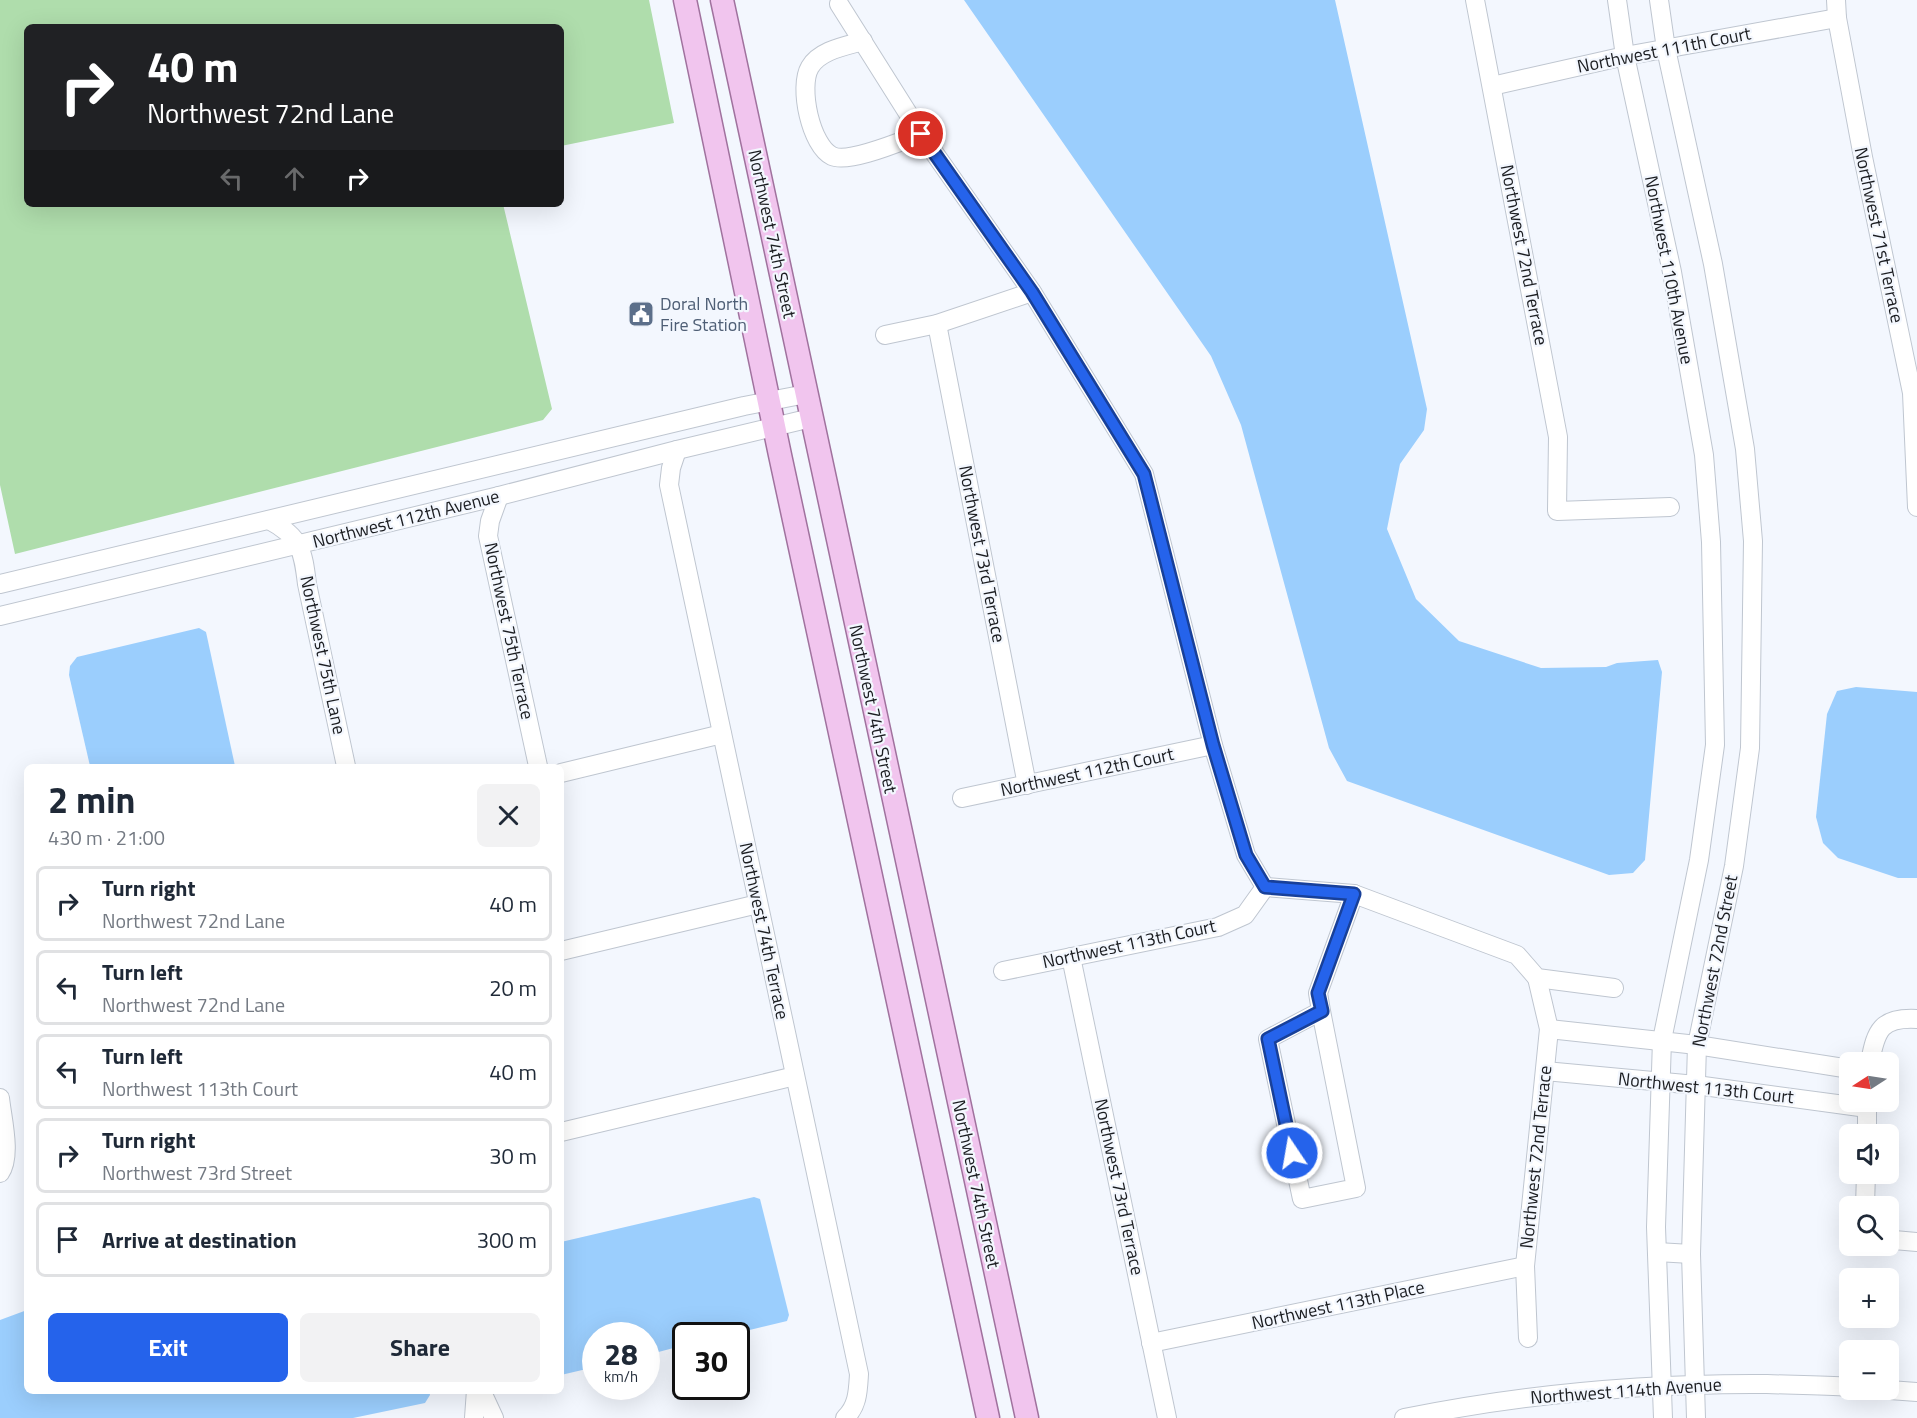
<!DOCTYPE html>
<html lang="en">
<head>
<meta charset="utf-8">
<style>
	:root { --surface:#fff; --page:#f2f2f3; --text:#1f2937; --muted:#747a83; --line:#e0e1e3; --accent:#2563eb }
	body { margin:0; font-family:"Titillium Web",sans-serif; background:var(--page); color:var(--text); height:100vh; display:flex; flex-direction:column; font-size:22px; white-space:nowrap }
	* { box-sizing:border-box; margin:0 }
	p { font-size:20px; color:var(--muted) }
	.icon { flex:none; width:33px; height:33px; fill:none; stroke:currentColor; stroke-width:2; stroke-linecap:round; stroke-linejoin:round }
	.map { position:relative; flex:1; overflow:hidden }
	.side { position:absolute; left:24px; top:764px; width:540px; height:630px; display:flex; flex-direction:column; background:var(--surface); border-radius:9px; box-shadow:0 6px 24px #0002 }
	.side>* { flex:none }
	.hud { position:absolute; left:24px; top:24px; width:540px; height:183px; border-radius:9px; box-shadow:0 6px 24px #0002; background:#202124; color:#fff; overflow:hidden }
	.needle { width:39px; rotate:258deg }
	.controls { position:absolute; left:1839px; top:1052px; display:grid; gap:12px }
	.controls a { display:grid; place-items:center; width:60px; height:60px; border-radius:9px; background:var(--surface); box-shadow:0 6px 24px #0002; font-size:30px }
	.speed { position:absolute; left:582px; top:1322px; display:flex; gap:12px; font-size:30px; font-weight:700; text-align:center }
	.speed>* { display:grid; place-content:center; width:78px; height:78px; border-radius:50%; background:var(--surface); box-shadow:0 6px 24px #0002; line-height:1 }
	.speed small { font-size:15px; font-weight:400 }
	.speed .limit { border:3px solid #111; border-radius:9px; background:#fff; color:#111 }
	.pin { position:absolute; display:grid; place-items:center; width:51px; height:51px; color:#fff; margin:-26px; border:3px solid #fff; border-radius:50%; box-shadow:0 2px 6px #0007 }
	.me { position:absolute; width:66px; margin:-33px; rotate:348deg; stroke-linejoin:round; filter:drop-shadow(0 0 4px #0008) }
	.turn { display:flex; align-items:center; gap:21px; height:126px; padding:0 24px; font-size:27px }
	.turn .icon { width:78px; height:78px; stroke-width:2.5 }
	.turn b { display:block; font-size:42px; line-height:51px }
	.lanes { display:flex; align-items:center; height:57px; padding:0 24px; background:#0003; justify-content:center; gap:30px; direction:ltr }
	.lanes .off { opacity:.35 }
	.round { display:grid; place-items:center; flex:none; width:63px; height:63px; border-radius:9px; background:var(--page) }
	.headline { display:flex; align-items:center; justify-content:space-between; height:102px; padding:0 24px }
	h1 { font-size:36px; font-weight:700; line-height:45px }
	.action { display:flex; gap:12px; margin-top:auto; padding:12px 24px }
	.action a { flex:1; height:69px; border-radius:9px; background:var(--accent); color:#fff; font-size:24px; font-weight:700; line-height:69px; text-align:center }
	.action a+a { background:var(--page); color:var(--text) }
	ul { padding:0; list-style:none }
	li { display:flex; align-items:center; gap:18px; height:75px; margin:0 12px 9px; padding:0 12px; border:3px solid var(--line); border-radius:9px }
	li div { flex:1 }
	li b { display:block; font-size:22px }
	li em { font-style:normal }
	.map>svg:first-child { display:block }
	.green { fill:#afddac }
	.water { fill:#9bcefd }
	.lines { fill:none; stroke-linecap:round; stroke-linejoin:round }
	.minor-casing { stroke:#bfc6d0; stroke-width:20 }
	.major-casing { stroke:#a0729e; stroke-width:25 }
	.minor { stroke:#fff; stroke-width:18 }
	.major { stroke:#f1c5ee; stroke-width:22 }
	.route-casing { stroke:#184099; stroke-width:15 }
	.route { stroke:#2563eb; stroke-width:10 }
	.labels { text-anchor:middle; stroke-width:4.5; stroke-linejoin:round; paint-order:stroke }
	.street-label { font-size:18px; fill:#1b1d21; stroke:#f3f7fe }
	.service-label { font-size:18px; fill:#4e5e75; stroke:#f3f7fe; text-anchor:start }
</style>
</head>
<body>
<div class="map">
<svg width="1917" height="1418" viewBox="0 0 1917 1418">
	<rect width="100%" height="100%" fill="#f3f7fe"/>
	<polygon class="green" points="0,0 649,0 674,123 561,146 561,27 27,27 27,204 503,204 552,409 543,420 15,554 0,485"/>
	<g class="water">
		<polygon points="964,0 1335,0 1427,409 1424,430 1400,464 1387,529 1416,599 1459,641 1541,668 1606,667 1617,663 1658,660 1662,672 1645,860 1633,873 1609,875 1347,781 1329,748 1241,425 1211,356"/>
		<polygon points="199,628 206,632 235,766 90,766 69,675 70,666 77,657"/>
		<polygon points="1856,687 1917,692 1917,878 1898,878 1838,858 1823,843 1816,817 1827,714 1837,691"/>
		<polygon points="754,1197 760,1199 789,1315 787,1321 729,1335 686,1335 685,1345 647,1355 646,1335 596,1335 595,1367 561,1375 561,1242"/>
		<polygon points="27,1310 27,1390 429,1390 430,1395 425,1403 353,1418 0,1418 0,1320"/>
	</g>
	<g class="lines">
		<g class="minor-casing">
			<g id="minor">
				<polyline points="1475,0 1558,437 1557,511 1670,507"/>
				<polyline points="1617,0 1625,56 1672,272 1704,455 1711,542 1715,745 1699,860 1662,1040 1656,1227 1663,1418"/>
				<polyline points="1659,0 1666,49 1713,264 1745,449 1753,541 1750,748 1734,866 1697,1045 1691,1254 1696,1418"/>
				<polyline points="1836,0 1837,18 1863,157 1912,393 1917,507"/>
				<polyline points="839,4 921,134 1032,292 1144,474 1213,745 1246,855 1265,887"/>
				<path d="M863,41C846,46 820,50 810,67C798,87 811,146 832,156C849,164 904,140 921,134"/>
				<polyline points="1492,86 1625,56 1837,18"/>
				<polyline points="937,324 1027,785"/>
				<polyline points="885,335 937,324 1032,292"/>
				<path d="M677,450L671,468L669,485L859,1374C858,1390 858,1406 845,1418"/>
				<polyline points="499,496 490,521 488,536 538,766"/>
				<path d="M269,520C301,537 303,551 307,584L346,766"/>
				<polyline points="0,584 744,406 806,394"/>
				<polyline points="0,616 499,496 677,450 811,418"/>
				<polyline points="561,773 722,734"/>
				<polyline points="962,798 1213,745"/>
				<polyline points="1265,887 1354,894 1517,955 1537,978 1614,988"/>
				<polyline points="561,951 758,904"/>
				<polyline points="1071,957 1167,1418"/>
				<polyline points="1003,971 1218,927 1245,915 1265,887"/>
				<polyline points="1321,1011 1268,1039 1302,1199 1356,1188 1321,1011 1318,993 1354,894"/>
				<polyline points="1549,1029 1697,1045 1850,1069"/>
				<path d="M1870,1062C1876,1030 1881,1017 1917,1019"/>
				<polyline points="1545,1071 1696,1085 1867,1108"/>
				<path d="M0,1098C2,1118 12,1156 0,1173"/>
				<polyline points="561,1132 795,1076"/>
				<polyline points="1867,1134 1867,1101"/>
				<polyline points="1865,1206 1866,1173"/>
				<polyline points="1888,1237 1894,1240 1917,1242"/>
				<polyline points="1657,1252 1691,1254"/>
				<polyline points="1528,1338 1525,1266 1549,1029 1537,978"/>
				<polyline points="1151,1343 1525,1266"/>
				<polyline points="1876,1389 1917,1392"/>
				<polyline points="481,1390 494,1418"/>
				<polyline points="474,1418 476,1390"/>
				<path d="M1404,1418C1523,1394 1645,1383 1767,1384C1795,1385 1822,1385 1850,1387"/>
			</g>
		</g>
		<g class="major-casing">
			<g id="major">
				<polyline points="685,0 780,455 988,1418"/>
				<polyline points="722,0 1027,1418"/>
			</g>
		</g>
		<use href="#minor" class="minor"/>
		<use href="#major" class="major"/>
	</g>
	<g class="lines">
		<g class="route-casing">
			<polyline id="route" points="921,134 1032,292 1144,474 1213,745 1246,855 1265,887 1354,894 1318,993 1322,1011 1268,1039 1292,1153"/>
		</g>
		<use href="#route" class="route"/>
	</g>
	<defs>
		<g id="civic-square" transform="scale(1.35)"><rect x="-9" y="-9" width="18" height="18" rx="4" fill="#5c6f8a" stroke="#f3f7fe"/><path d="M-.6-6.5H3V-4.5H.6V-3L4-1V1h2V6H-6V1h2V-1L-.6-3ZM-1.2 2.5V6h2.4V2.5Z" fill="#fff"/></g>
	</defs>
	<g fill-rule="evenodd">
		<use href="#civic-square" x="641" y="314"/>
	</g>
	<g class="labels">
		<g class="street-label">
			<text transform="translate(1664 50) rotate(-11)" y="6">Northwest 111th Court</text>
			<text transform="translate(772 234) rotate(78)" y="6">Northwest 74th Street</text>
			<text transform="translate(1879 235) rotate(78)" y="6">Northwest 71st Terrace</text>
			<text transform="translate(1524 255) rotate(79)" y="6">Northwest 72nd Terrace</text>
			<text transform="translate(1669 270) rotate(79)" y="6">Northwest 110th Avenue</text>
			<text transform="translate(406 519) rotate(-14)" y="6">Northwest 112th Avenue</text>
			<text transform="translate(982 554) rotate(79)" y="6">Northwest 73rd Terrace</text>
			<text transform="translate(509 631) rotate(78)" y="6">Northwest 75th Terrace</text>
			<text transform="translate(323 655) rotate(78)" y="6">Northwest 75th Lane</text>
			<text transform="translate(873 709) rotate(78)" y="6">Northwest 74th Street</text>
			<text transform="translate(1087 772) rotate(-12)" y="6">Northwest 112th Court</text>
			<text transform="translate(764 931) rotate(78)" y="6">Northwest 74th Terrace</text>
			<text transform="translate(1129 944) rotate(-12)" y="6">Northwest 113th Court</text>
			<text transform="translate(1715 961) rotate(-79)" y="6">Northwest 72nd Street</text>
			<text transform="translate(1706 1088) rotate(6)" y="6">Northwest 113th Court</text>
			<text transform="translate(1536 1157) rotate(-84)" y="6">Northwest 72nd Terrace</text>
			<text transform="translate(976 1184) rotate(78)" y="6">Northwest 74th Street</text>
			<text transform="translate(1119 1187) rotate(78)" y="6">Northwest 73rd Terrace</text>
			<text transform="translate(1338 1305) rotate(-12)" y="6">Northwest 113th Place</text>
			<text transform="translate(1626 1391) rotate(-4)" y="6">Northwest 114th Avenue</text>
		</g>
		<g class="service-label">
			<text x="660" y="310">Doral North<tspan x="660" dy="21">Fire Station</tspan></text>
		</g>
	</g>
</svg>
<div class="controls">
<a><svg class="needle" viewBox="-14 -14 28 28"><path d="M0-13l5 13h-10z" fill="#e53935"/><path d="M0 13l5-13h-10z" fill="#747a83"/></svg></a>
<a><svg class="icon" aria-label="sound" viewBox="0 0 24 24"><path d="M4 9h4l5-4v14l-5-4H4zM17 9q2 3 0 6"/></svg></a>
<a><svg class="icon" aria-label="search" viewBox="0 0 24 24"><circle cx="10" cy="10" r="6"/><path d="M15 15l6 6"/></svg></a>
<a>+</a>
<a>−</a>
</div>
<div class="speed"><div>28<small>km/h</small></div><div class="limit">30</div></div>
<div class="pin" style="left:921px;top:134px;background:#d93025"><svg class="icon" aria-label="arrive" viewBox="0 0 24 24"><path d="M6 21V4h12l-3 4 3 4H6"/></svg></div>
<svg class="me" style="left:1292px;top:1153px" viewBox="-20 -20 40 40"><circle r="17" fill="#2563eb" stroke="#fff" stroke-width="3"/><path d="M0-11L8 9 0 5-8 9z" fill="#fff"/></svg>
<div class="hud">
<div class="turn"><svg class="icon" aria-label="right" viewBox="0 0 24 24"><path d="M7 20v-9h11M14 6l5 5-5 5"/></svg><div><b>40 m</b>Northwest 72nd Lane</div></div>
<div class="lanes"><svg class="icon off" aria-label="left" viewBox="0 0 24 24"><path d="M17 20v-9H6M10 6l-5 5 5 5"/></svg><svg class="icon off" aria-label="ahead" viewBox="0 0 24 24"><path d="M12 20V5M6 11l6-6 6 6"/></svg><svg class="icon" aria-label="right" viewBox="0 0 24 24"><path d="M7 20v-9h11M14 6l5 5-5 5"/></svg></div>
</div>
<section class="side">
<div class="headline"><div><h1>2 min</h1><p>430 m · 21:00</p></div><a class="round"><svg class="icon" aria-label="close" viewBox="0 0 24 24"><path d="M6 6l12 12M18 6L6 18"/></svg></a></div>
<ul>
<li><svg class="icon" aria-label="right" viewBox="0 0 24 24"><path d="M7 20v-9h11M14 6l5 5-5 5"/></svg><div><b>Turn right</b><p>Northwest 72nd Lane</p></div><em>40 m</em></li>
<li><svg class="icon" aria-label="left" viewBox="0 0 24 24"><path d="M17 20v-9H6M10 6l-5 5 5 5"/></svg><div><b>Turn left</b><p>Northwest 72nd Lane</p></div><em>20 m</em></li>
<li><svg class="icon" aria-label="left" viewBox="0 0 24 24"><path d="M17 20v-9H6M10 6l-5 5 5 5"/></svg><div><b>Turn left</b><p>Northwest 113th Court</p></div><em>40 m</em></li>
<li><svg class="icon" aria-label="right" viewBox="0 0 24 24"><path d="M7 20v-9h11M14 6l5 5-5 5"/></svg><div><b>Turn right</b><p>Northwest 73rd Street</p></div><em>30 m</em></li>
<li><svg class="icon" aria-label="arrive" viewBox="0 0 24 24"><path d="M6 21V4h12l-3 4 3 4H6"/></svg><div><b>Arrive at destination</b></div><em>300 m</em></li>
</ul>
<div class="action"><a>Exit</a><a>Share</a></div>
</section>
</div>
</body>
</html>
